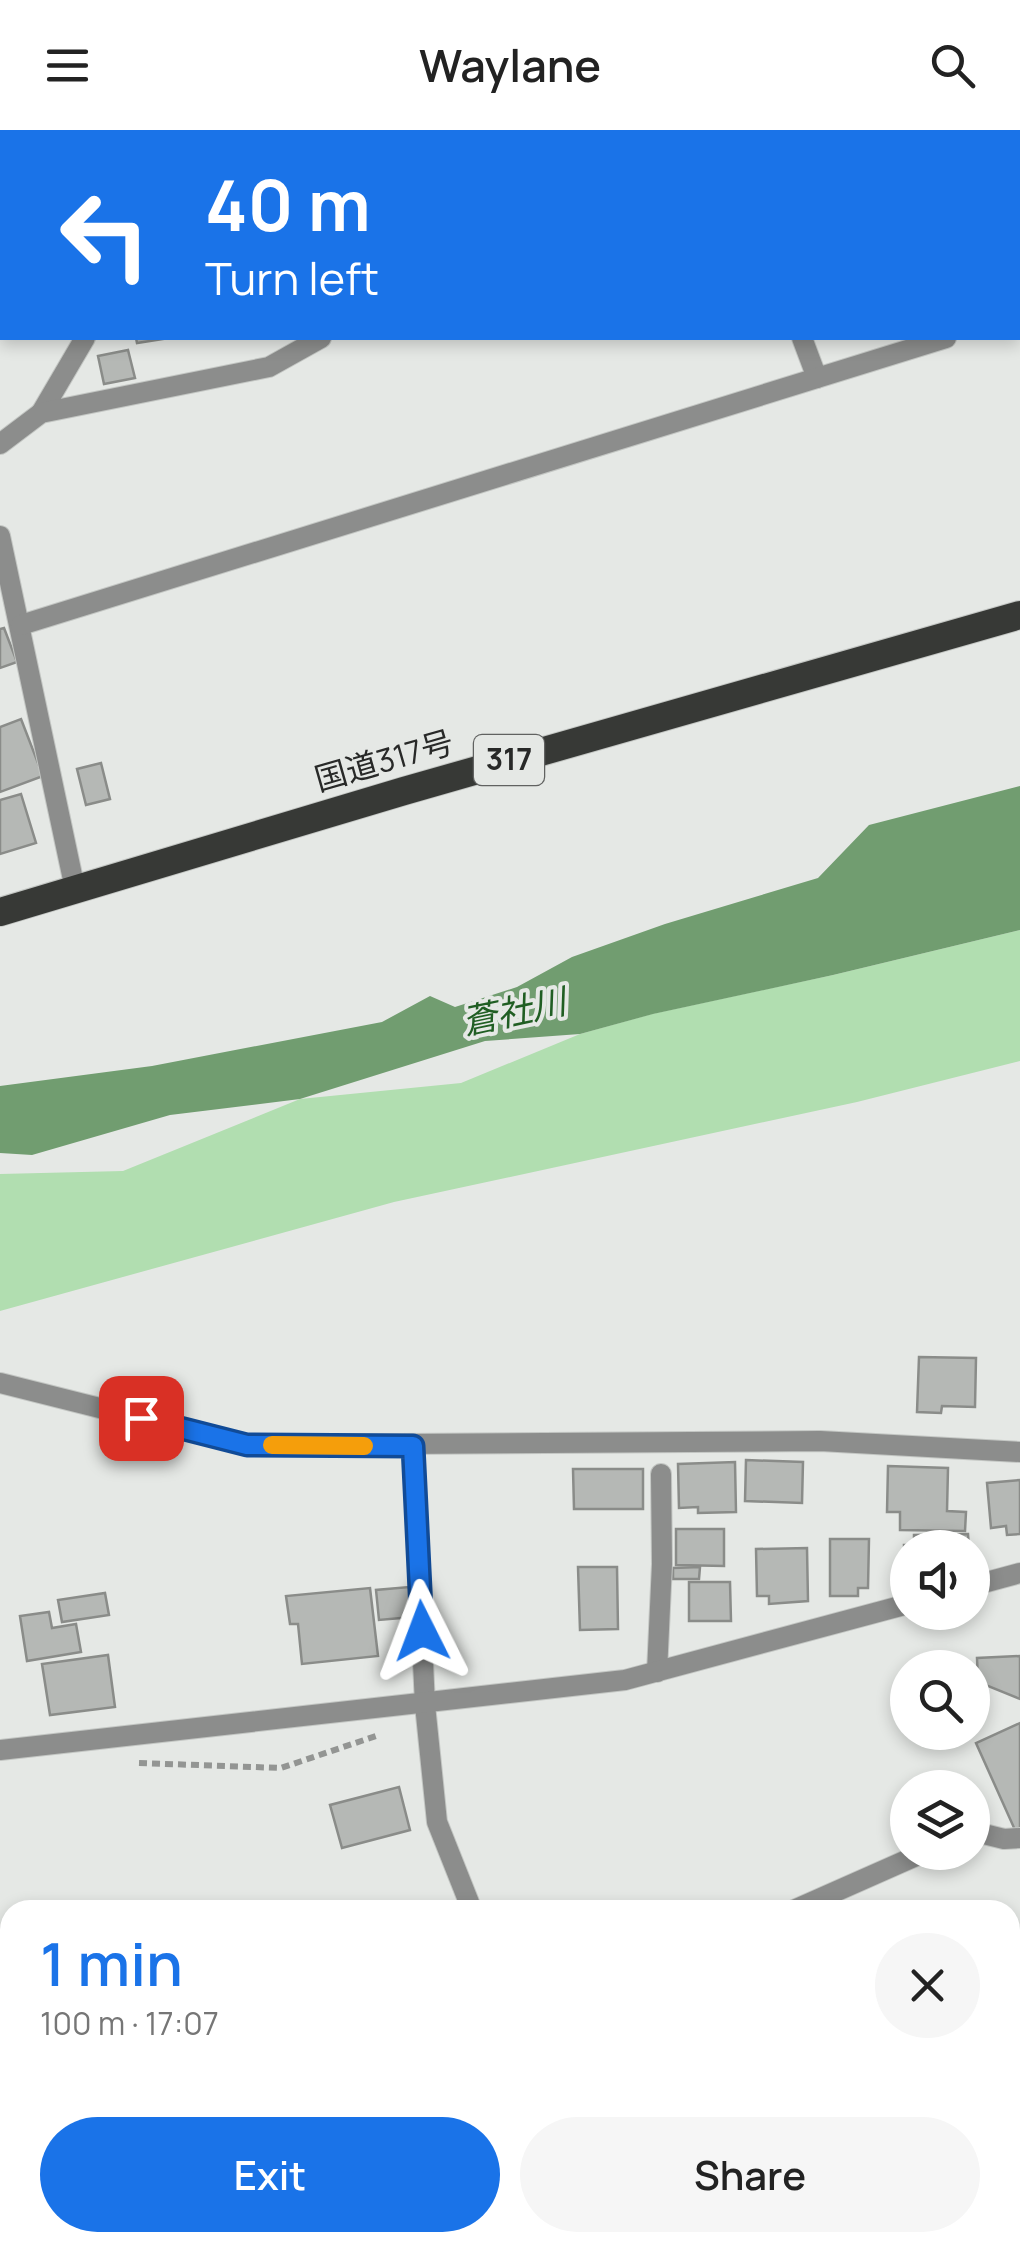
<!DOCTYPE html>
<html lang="en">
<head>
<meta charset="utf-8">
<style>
	:root { --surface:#fff; --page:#f6f6f6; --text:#222; --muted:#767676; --accent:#1a73e8 }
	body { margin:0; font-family:Manrope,"Noto Sans JP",sans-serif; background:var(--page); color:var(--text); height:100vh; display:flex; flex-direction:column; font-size:38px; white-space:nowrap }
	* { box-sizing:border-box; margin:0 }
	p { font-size:32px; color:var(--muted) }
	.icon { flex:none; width:55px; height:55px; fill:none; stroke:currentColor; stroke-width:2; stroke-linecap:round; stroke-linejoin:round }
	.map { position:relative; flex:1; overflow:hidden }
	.side { position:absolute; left:0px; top:1770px; width:1020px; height:352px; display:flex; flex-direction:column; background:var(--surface); border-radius:30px 30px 0 0; box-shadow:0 5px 15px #0003 }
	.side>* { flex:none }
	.guide { position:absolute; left:0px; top:0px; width:1020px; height:210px; box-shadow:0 5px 15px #0003; background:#1a73e8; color:#fff; overflow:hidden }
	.controls { position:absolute; left:890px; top:1400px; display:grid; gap:20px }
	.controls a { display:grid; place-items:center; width:100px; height:100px; border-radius:50%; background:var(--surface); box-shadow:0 5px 15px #0003; font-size:50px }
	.pin { position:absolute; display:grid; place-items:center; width:85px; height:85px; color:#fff; margin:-42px; border-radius:20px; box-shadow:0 5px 15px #0006 }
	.me { position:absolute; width:110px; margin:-55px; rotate:357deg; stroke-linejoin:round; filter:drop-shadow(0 0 8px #0008) }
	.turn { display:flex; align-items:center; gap:35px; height:210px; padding:0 40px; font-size:45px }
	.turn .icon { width:130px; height:130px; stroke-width:2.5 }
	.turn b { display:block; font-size:70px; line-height:85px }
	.round { display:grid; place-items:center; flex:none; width:105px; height:105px; border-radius:52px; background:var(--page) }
	.head { display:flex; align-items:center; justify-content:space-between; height:170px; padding:0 40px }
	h1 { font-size:60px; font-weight:600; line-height:75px; color:var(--accent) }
	.primary-button { display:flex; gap:20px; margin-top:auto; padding:20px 40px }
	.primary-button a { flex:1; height:115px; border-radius:60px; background:var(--accent); color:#fff; font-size:40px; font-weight:600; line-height:115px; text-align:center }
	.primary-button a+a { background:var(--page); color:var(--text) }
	header { display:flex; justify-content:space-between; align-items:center; height:130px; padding:0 40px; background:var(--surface); font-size:45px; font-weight:600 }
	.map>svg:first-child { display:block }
	.green { fill:#b1deb0 }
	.water { fill:#719d70 }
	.building { fill:#b5b8b5; stroke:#8a8c89; stroke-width:2.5 }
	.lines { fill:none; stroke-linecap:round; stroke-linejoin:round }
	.minor-casing { stroke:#c3c6c3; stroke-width:22 }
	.trunk-casing { stroke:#c3c6c3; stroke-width:30 }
	.path { stroke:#939593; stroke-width:6; stroke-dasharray:8 5; stroke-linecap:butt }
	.minor { stroke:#8c8d8c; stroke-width:20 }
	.trunk { stroke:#373936; stroke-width:28 }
	.route-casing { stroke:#114b97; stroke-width:25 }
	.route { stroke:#1a73e8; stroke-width:18 }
	.slow { stroke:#f59e0b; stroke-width:18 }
	.labels { text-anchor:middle; stroke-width:8; stroke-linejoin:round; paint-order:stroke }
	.shield { fill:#e5e8e5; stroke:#616261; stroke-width:2.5 }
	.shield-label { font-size:30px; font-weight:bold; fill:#282928 }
	.street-label { font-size:32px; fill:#282928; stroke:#e5e8e5 }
	.water-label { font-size:35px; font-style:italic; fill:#205e23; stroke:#e5e8e5 }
</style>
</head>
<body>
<header><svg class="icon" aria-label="menu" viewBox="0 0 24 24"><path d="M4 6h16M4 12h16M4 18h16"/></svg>Waylane<svg class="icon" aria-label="search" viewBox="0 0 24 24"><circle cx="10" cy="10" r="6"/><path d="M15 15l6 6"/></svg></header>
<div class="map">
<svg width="1020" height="2122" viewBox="0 0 1020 2122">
	<rect width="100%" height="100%" fill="#e5e8e5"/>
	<g class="green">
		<polygon points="0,0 96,0 2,2 0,198"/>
		<polygon points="1020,800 1020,931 857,972 394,1072 0,1181 0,1044 123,1041 300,969 461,953 580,904 652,884 833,845"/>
	</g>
	<polygon class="water" points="1020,656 1020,800 833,845 653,884 580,904 485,911 300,969 170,985 32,1025 0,1023 0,956 152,936 382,892 430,866 455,877 517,857 572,827 665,794 818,748 869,695"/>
	<g class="building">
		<polygon points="136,208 169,208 137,213"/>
		<polygon points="128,220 135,248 104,254 98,226"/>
		<polygon points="4,498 17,532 0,538 0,499"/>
		<polygon points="21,589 43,646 0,662 0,597"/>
		<polygon points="101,633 110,669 86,675 77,639"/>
		<polygon points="21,664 36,713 0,724 0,670"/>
		<polygon points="919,1227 976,1228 975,1277 942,1276 941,1283 917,1282"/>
		<polygon points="746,1330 803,1332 802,1373 745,1371"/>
		<polygon points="735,1332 736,1382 698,1383 698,1377 679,1378 678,1334"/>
		<polygon points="888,1336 948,1338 947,1381 966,1382 965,1401 900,1400 900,1382 887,1382"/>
		<polygon points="573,1339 643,1339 643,1379 574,1379"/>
		<polygon points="1020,1350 1020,1404 1007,1405 1006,1396 991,1398 987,1353"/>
		<polygon points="676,1399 724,1399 724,1436 676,1435"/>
		<polygon points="968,1404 969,1418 908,1418 908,1449 905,1449 904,1415 914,1415 914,1405"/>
		<polygon points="830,1409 869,1409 868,1458 858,1458 858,1466 830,1466"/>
		<polygon points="807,1418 808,1471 769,1474 769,1466 757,1466 756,1419"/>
		<polygon points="578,1437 617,1437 618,1499 580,1500"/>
		<polygon points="700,1437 699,1449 673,1449 673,1438"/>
		<polygon points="689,1452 730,1452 731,1491 689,1491"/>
		<polygon points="409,1457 412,1487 379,1490 376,1460"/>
		<polygon points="370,1458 378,1526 302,1534 298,1494 290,1494 286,1466"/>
		<polygon points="105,1463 109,1485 62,1492 58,1470"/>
		<polygon points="49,1482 52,1498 76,1494 81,1522 27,1531 20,1486"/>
		<polygon points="108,1525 115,1577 50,1585 42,1534"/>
		<polygon points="1020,1526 1020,1569 978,1552 977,1528"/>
		<polygon points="1020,1593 1020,1698 1015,1700 976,1613"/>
		<polygon points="399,1657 410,1700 342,1718 330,1675"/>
		<polygon points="21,2112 27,2112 31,2122 0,2122"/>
	</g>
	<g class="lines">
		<g class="minor-casing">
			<g id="minor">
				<polyline points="666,0 667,2"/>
				<polyline points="125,2 125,0"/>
				<polyline points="886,2 891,0"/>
				<polyline points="1018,185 1020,184"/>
				<polyline points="802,208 817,248"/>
				<polyline points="41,283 85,208"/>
				<polyline points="0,314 41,283 269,237 321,208"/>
				<polyline points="0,406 75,759"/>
				<polyline points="21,495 946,208"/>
				<polyline points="0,1253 247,1315 820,1311 1020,1322"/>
				<polyline points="413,1316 425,1575 437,1692 472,1780"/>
				<polyline points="972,1456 1020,1443"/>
				<polyline points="657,1542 662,1434 661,1344"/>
				<polyline points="0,1620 625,1550 908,1474"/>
				<polyline points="972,1701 1004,1709 1020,1708"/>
				<polyline points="794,1780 925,1722"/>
				<polyline points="0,2028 10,2050"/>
				<polyline points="0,2106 10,2102"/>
				<polyline points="38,2112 43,2122"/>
				<polyline points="630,2112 635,2122"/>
			</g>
		</g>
		<g class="trunk-casing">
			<polyline id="trunk" points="0,782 404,661 1020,485"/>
		</g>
		<polyline class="path" points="139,1633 281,1638 376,1606"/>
		<use href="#minor" class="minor"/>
		<use href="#trunk" class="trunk"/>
	</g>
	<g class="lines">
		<g class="route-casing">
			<polyline id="route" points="141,1288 247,1315 413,1316 422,1501"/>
		</g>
		<use href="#route" class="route"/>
		<polyline class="slow" points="272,1315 364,1316"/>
	</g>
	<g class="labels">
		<rect class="shield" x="474" y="605" width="70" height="50" rx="8"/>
		<g class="shield-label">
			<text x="509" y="640">317</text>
		</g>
		<g class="street-label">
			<text transform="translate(384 631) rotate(-16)" y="11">国道317号</text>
		</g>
		<g class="water-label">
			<text transform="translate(514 882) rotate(-12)" y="12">蒼社川</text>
		</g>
	</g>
</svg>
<div class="controls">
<a><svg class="icon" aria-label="sound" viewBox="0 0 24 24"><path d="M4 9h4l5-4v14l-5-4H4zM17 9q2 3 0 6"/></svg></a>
<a><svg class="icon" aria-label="search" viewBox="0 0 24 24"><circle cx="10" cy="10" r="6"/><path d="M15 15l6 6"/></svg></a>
<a><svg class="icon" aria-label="layers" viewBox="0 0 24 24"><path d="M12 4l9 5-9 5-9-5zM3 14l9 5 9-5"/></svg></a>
</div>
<div class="pin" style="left:141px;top:1288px;background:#d93025"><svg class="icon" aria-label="arrive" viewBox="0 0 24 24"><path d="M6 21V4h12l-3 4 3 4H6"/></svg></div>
<svg class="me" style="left:422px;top:1501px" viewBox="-20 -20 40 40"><path d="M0-17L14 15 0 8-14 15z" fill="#1a73e8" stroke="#fff" stroke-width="4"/></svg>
<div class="guide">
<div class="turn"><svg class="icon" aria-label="left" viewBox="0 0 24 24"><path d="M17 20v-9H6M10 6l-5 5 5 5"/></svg><div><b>40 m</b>Turn left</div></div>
</div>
<section class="side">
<div class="head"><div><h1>1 min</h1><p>100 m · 17:07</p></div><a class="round"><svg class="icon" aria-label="close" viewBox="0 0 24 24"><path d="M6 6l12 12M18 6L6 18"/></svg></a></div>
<div class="primary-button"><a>Exit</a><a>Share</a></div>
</section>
</div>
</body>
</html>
